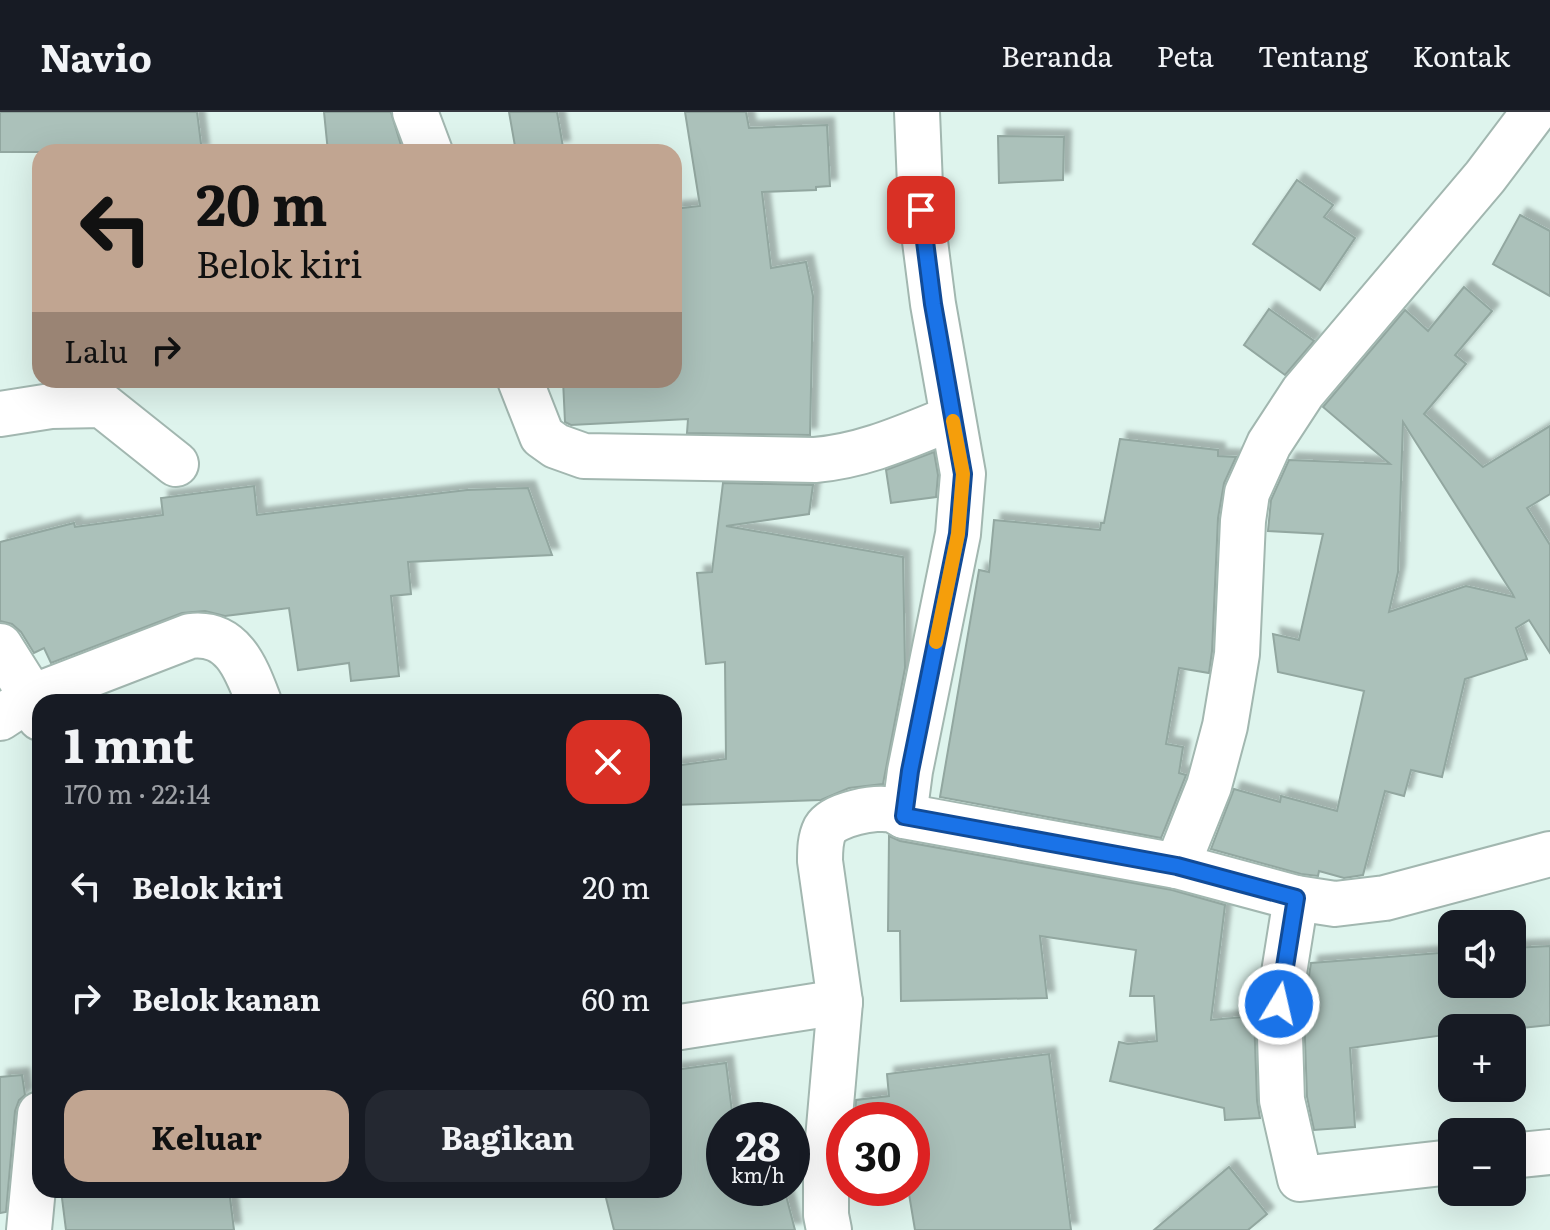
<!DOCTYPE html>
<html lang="id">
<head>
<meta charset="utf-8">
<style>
	:root { --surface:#171b24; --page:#242831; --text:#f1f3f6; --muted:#9ea1a6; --line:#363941; --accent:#c1a591 }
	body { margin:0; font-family:Literata,serif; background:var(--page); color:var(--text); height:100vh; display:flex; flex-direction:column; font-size:30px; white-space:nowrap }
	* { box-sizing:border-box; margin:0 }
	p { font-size:26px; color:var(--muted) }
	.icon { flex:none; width:44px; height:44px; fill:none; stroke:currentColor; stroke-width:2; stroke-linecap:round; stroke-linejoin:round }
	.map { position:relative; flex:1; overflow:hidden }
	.panel { position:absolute; left:32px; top:582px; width:650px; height:504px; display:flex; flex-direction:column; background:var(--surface); border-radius:24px; box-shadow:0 8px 32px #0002 }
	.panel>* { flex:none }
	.top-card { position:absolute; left:32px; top:32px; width:650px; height:244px; border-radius:24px; box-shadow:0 8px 32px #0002; background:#c1a591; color:#111; overflow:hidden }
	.buttons { position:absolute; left:1438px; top:798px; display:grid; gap:16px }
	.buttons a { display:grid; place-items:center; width:88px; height:88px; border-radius:16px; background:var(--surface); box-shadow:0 8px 32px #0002; font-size:40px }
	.speed { position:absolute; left:706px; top:990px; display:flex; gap:16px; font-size:40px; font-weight:700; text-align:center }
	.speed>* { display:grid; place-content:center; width:104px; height:104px; border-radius:50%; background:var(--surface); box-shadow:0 8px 32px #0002; line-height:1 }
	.speed small { font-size:20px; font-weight:400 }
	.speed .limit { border:12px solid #d22; background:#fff; color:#111 }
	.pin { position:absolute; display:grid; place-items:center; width:68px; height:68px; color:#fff; margin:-34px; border-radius:16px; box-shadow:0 4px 12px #0006 }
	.me { position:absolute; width:88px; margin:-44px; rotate:9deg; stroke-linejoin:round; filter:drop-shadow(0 0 6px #0008) }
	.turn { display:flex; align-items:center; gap:28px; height:168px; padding:0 32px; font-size:36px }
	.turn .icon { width:104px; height:104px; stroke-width:2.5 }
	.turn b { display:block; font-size:56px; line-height:68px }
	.then { display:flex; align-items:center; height:76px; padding:0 32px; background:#0003; gap:16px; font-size:30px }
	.round { display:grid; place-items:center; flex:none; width:84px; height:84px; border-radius:24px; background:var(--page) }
	.overview { display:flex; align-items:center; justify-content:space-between; height:136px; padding:0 32px }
	h1 { font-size:48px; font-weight:700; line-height:60px }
	.button { display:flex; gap:16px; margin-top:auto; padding:16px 32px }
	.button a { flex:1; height:92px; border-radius:24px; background:var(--accent); color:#111; font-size:32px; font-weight:700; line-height:92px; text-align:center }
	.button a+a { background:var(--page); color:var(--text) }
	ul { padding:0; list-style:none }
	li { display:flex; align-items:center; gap:24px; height:112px; padding:0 32px }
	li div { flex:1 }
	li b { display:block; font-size:30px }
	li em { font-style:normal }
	header { display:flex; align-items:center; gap:48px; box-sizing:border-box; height:112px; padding:0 40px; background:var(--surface); border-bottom:2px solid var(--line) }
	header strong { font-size:38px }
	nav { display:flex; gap:44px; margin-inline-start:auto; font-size:28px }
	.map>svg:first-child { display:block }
	.building { fill:#abc1ba; stroke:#92a7a0; stroke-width:2; fill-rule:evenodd; filter:url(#shadow) }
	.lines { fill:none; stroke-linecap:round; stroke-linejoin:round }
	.minor-casing { stroke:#a2b7b0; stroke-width:48 }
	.minor { stroke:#fff; stroke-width:44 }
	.route-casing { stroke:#114b97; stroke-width:20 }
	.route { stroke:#1a73e8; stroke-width:14 }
	.slow { stroke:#f59e0b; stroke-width:14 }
</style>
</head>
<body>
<header>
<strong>Navio</strong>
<nav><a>Beranda</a><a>Peta</a><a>Tentang</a><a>Kontak</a></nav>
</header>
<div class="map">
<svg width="1550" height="1118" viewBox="0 0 1550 1118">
	<defs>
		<filter id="shadow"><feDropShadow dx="7" dy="-7" stdDeviation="2" flood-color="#0004"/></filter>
	</defs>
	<rect width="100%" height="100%" fill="#def4ed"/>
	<g class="building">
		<polygon points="0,0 197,0 202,40 0,40"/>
		<polygon points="324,0 391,0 403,40 328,40"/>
		<polygon points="509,0 557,0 563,35 516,40"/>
		<polygon points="685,0 746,0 749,16 827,13 830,74 816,75 816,78 762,80 771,156 806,150 813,184 810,323 687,321 688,307 571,313 565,310 563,268 674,268 674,97 700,94"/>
		<polygon points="998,24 1064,25 1063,68 999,71"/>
		<polygon points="1297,68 1333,93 1324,105 1355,126 1320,178 1253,132"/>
		<polygon points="1520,103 1550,119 1550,184 1493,152"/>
		<path d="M1464,175L1492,199L1455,243L1466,252L1424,302L1483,355L1550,314V382L1527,396L1550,433V541L1529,508L1516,516L1527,547L1465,567L1442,665L1411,658L1404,684L1385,679L1363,763L1344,766L1319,759L1318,764L1301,762L1211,737L1234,677L1280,690L1281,684L1337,699L1364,579L1278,560L1273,522L1299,528L1323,422L1268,419L1271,388L1289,348L1390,352L1323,295L1405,198L1428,219ZM1403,310L1512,481L1514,485L1466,474L1389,500L1398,460Z"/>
		<polygon points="1269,197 1314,229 1285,263 1244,233"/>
		<polygon points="1120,327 1218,338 1218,344 1236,345 1224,371 1218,406 1212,539 1209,561 1179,556 1166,632 1183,635 1179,661 1186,663 1161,726 940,685 979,458 989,460 994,408 1100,418 1101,411 1104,411"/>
		<polygon points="934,340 938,363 936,385 891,391 886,358"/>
		<polygon points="723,371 813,373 809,402 726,414 903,445 905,556 883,672 849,676 821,688 674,693 674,654 726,647 725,550 706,552 697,461 712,460"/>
		<polygon points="254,374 257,403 467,378 528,376 552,443 408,450 411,482 391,484 399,564 351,569 349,551 298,558 289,496 225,504 205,499 182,501 51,551 44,536 34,541 21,520 12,512 0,509 0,430 74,411 75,415 163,403 161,386"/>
		<polygon points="889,724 900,729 1172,778 1225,793 1211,908 1254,904 1257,989 1260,1006 1225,1008 1224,996 1110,969 1119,930 1128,932 1157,929 1154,884 1130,884 1136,838 1040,824 1047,886 901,889 900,819 888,819"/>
		<polygon points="1550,834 1550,913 1512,917 1452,916 1452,922 1350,936 1355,1015 1314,1018 1307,985 1304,900 1307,899 1306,882 1311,851 1452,840 1452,872 1512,872 1512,836"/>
		<polygon points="1049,942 1071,1118 915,1118 908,1076 912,1076 912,1008 855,1008 856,988 889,984 887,962"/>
		<polygon points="726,951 733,1008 724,1008 724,1076 784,1076 795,1118 614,1118 604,1078 674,1078 674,958"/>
		<polygon points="22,963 25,983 19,988 15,999 6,1100 0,1101 0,965"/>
		<polygon points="1229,1055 1267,1102 1248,1118 1154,1118"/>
		<polygon points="61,1078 229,1078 234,1118 66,1118"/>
	</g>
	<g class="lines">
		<g class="minor-casing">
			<g id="minor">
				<polyline points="415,0 430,40"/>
				<path d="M520,268L542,324L556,334L584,344L815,348C864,344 907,324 952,306"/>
				<polyline points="0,302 51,294 102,293 176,352"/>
				<polyline points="0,534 32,585 40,606"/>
				<path d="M0,606L32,585L190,524C233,519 246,556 259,590"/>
				<polyline points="904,704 910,659 958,422 963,362 933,192 921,98 917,0"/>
				<polyline points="1177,754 1209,674 1225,614 1237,542 1243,409 1247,381 1269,332 1303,280 1485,65 1534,0"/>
				<polyline points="1296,786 1279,892 1282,988 1300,1067 1452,1050"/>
				<polyline points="674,916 840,890"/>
				<polyline points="1512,1044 1550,1040"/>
				<polyline points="29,1118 40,1002"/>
				<path d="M829,1118L826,1103V1050L840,890L820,749C820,738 820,727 825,717C834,702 876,694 892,698C896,699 900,702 904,704L1177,754L1296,786L1335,792L1385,786L1550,742"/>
			</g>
		</g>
		<use href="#minor" class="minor"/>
	</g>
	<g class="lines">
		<g class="route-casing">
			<polyline id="route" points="921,98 933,192 963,362 958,422 910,659 904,704 1177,754 1296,786 1279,892"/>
		</g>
		<use href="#route" class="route"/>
		<polyline class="slow" points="936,530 958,422 963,362 953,309"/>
	</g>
</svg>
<div class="buttons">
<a><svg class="icon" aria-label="sound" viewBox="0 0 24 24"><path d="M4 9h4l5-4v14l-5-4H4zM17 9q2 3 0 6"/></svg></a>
<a>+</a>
<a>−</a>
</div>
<div class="speed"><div>28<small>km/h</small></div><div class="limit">30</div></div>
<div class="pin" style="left:921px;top:98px;background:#d93025"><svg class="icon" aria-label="arrive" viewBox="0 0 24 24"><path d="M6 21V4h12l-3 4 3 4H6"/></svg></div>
<svg class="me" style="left:1279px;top:892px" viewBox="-20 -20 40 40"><circle r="17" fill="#1a73e8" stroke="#fff" stroke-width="3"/><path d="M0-11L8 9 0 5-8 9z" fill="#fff"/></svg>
<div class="top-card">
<div class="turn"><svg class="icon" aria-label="left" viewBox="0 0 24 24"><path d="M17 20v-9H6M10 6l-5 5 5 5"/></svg><div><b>20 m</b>Belok kiri</div></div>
<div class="then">Lalu<svg class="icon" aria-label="right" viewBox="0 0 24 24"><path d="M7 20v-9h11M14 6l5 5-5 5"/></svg></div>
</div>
<section class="panel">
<div class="overview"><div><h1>1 mnt</h1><p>170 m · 22:14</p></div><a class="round" style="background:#d93025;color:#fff"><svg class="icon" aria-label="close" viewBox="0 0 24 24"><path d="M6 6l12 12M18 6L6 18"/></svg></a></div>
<ul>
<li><svg class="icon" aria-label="left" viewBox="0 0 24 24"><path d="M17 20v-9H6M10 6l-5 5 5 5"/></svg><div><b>Belok kiri</b></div><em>20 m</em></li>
<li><svg class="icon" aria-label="right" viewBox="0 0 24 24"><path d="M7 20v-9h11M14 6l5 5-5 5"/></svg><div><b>Belok kanan</b></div><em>60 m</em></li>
</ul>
<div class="button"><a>Keluar</a><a>Bagikan</a></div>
</section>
</div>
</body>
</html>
